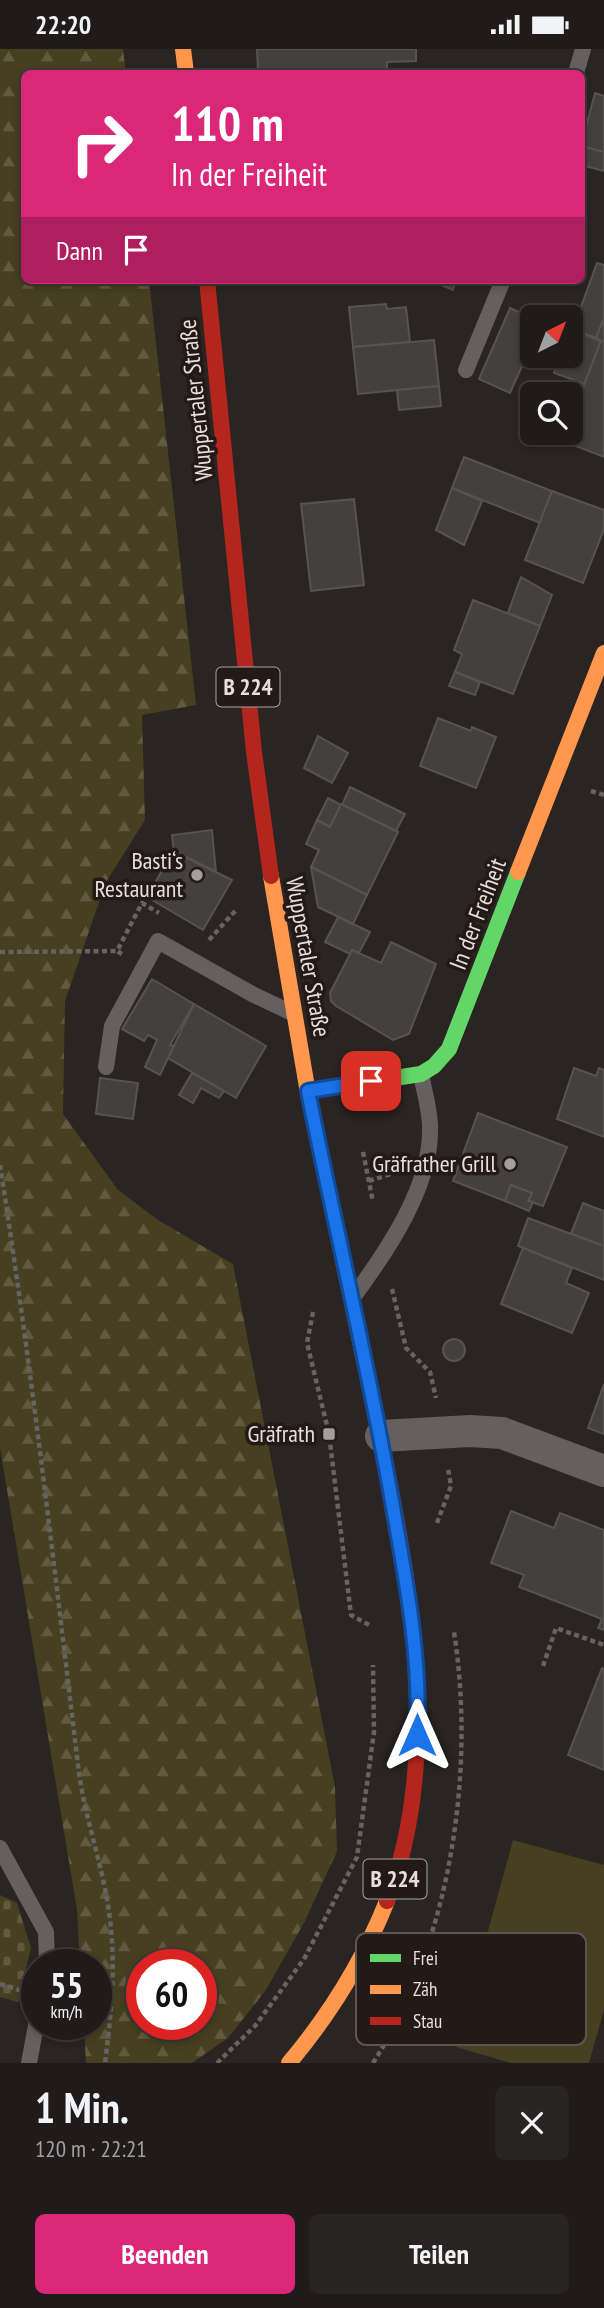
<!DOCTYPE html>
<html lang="de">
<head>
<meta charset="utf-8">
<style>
	:root { --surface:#201b1a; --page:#282423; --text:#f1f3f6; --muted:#a2a1a2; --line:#3d3939; --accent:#db2777 }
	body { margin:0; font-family:"PT Sans Narrow",sans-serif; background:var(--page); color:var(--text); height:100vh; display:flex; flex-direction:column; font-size:26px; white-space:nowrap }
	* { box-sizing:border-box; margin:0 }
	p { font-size:23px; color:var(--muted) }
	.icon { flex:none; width:38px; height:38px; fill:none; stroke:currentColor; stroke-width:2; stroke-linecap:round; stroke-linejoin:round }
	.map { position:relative; height:2014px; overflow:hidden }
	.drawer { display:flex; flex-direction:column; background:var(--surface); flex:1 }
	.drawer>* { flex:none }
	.guide { position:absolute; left:21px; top:21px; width:564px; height:214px; border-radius:10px; box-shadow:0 4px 10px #0003,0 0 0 2px var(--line); background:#db2777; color:#fff; overflow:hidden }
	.needle { width:46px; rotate:42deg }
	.tools { position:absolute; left:520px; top:256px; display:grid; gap:14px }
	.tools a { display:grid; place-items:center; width:63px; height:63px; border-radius:10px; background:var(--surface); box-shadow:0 4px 10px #0003,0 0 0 2px var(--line); font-size:35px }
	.speed { position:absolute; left:21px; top:1900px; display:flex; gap:14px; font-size:35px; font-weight:700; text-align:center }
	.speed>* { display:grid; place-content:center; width:91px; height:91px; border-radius:50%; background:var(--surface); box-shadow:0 4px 10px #0003,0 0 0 2px var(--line); line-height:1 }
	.speed small { font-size:18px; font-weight:400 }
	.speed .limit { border:10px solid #d22; background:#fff; color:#111 }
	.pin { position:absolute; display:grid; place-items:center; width:60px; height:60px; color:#fff; margin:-30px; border-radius:14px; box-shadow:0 4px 10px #0006 }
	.me { position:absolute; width:77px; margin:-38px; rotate:0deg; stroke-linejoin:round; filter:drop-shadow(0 0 5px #0008) }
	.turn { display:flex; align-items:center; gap:24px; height:147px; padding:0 35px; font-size:32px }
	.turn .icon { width:91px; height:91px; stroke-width:2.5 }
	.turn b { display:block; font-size:49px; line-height:60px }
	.then { display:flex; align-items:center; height:66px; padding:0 35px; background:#0003; gap:14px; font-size:26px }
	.round { display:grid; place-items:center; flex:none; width:74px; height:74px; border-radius:10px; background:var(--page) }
	.overview { display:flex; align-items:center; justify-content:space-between; height:119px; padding:0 35px }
	h1 { font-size:42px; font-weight:700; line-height:52px }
	.button { display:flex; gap:14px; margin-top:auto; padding:14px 35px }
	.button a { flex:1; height:80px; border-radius:10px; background:var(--accent); color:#fff; font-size:28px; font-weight:700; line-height:80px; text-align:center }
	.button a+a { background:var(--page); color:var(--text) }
	.status { display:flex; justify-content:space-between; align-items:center; height:49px; padding:0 35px; background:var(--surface); direction:ltr }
	.status svg { height:19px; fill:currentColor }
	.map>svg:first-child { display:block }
	.forest { fill:url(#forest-firs); fill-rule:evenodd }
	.cemetery { fill:url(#cemetery-stones) }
	.pitch { fill:#463f20 }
	.building { fill:#44403e; stroke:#575351; stroke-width:2 }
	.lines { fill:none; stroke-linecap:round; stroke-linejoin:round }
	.path { stroke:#676363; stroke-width:4.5; stroke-dasharray:5 3.5; stroke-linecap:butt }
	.lane { stroke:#65605f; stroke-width:16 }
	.street { stroke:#65605f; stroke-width:32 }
	.fast { stroke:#63d668; stroke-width:16 }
	.slow { stroke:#ff974d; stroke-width:16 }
	.jam { stroke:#b3261e; stroke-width:16 }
	.route-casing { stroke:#114b97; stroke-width:18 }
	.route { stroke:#1a73e8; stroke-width:12 }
	.poi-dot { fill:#a49e9c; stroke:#231917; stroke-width:2.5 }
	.labels { text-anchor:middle; stroke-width:7; stroke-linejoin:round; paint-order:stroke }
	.shield { fill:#231917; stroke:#aca4a2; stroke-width:2 }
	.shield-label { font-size:23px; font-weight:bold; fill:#e6dfdd }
	.street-label { font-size:24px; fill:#e6dfdd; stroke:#231917 }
	.poi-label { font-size:24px; fill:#e6dfdd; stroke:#231917; text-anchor:end }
	.key { fill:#231917; stroke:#5e5452; stroke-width:2 }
	.key-label { font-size:19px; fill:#e6dfdd }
</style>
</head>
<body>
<div class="status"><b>22:20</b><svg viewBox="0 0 49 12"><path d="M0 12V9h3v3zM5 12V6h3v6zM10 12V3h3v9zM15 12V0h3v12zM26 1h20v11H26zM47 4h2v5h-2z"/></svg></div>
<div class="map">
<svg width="604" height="2014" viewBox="0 0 604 2014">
	<defs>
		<pattern id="forest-firs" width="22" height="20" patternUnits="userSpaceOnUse" patternTransform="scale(1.75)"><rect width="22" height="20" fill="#463f20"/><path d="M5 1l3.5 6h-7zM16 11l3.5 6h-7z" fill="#615a40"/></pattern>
		<pattern id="cemetery-stones" width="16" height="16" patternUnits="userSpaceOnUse" patternTransform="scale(1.75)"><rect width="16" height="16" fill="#463f20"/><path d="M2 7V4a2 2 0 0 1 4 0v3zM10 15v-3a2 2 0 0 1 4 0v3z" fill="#615a40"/></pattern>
	</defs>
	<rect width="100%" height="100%" fill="#2a2423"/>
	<path class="forest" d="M0,0H123L126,24H24V231H149L196,656L142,666L145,771L106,833L65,952L63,1065L118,1141L158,1171L233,1215L335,1738L337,1802L305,1872L266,1941L228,1989L192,2014H86L84,1976H96V1916H80L77,1861L0,1399ZM142,1916H201V1976H142Z"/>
	<polygon class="cemetery" points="0,1846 17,1854 31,1899 18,1953 0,1948"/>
	<polygon class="pitch" points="513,1791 604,1816 604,1961 589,2014 511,2014 456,1998"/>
	<g class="building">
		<polygon points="257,0 416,0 416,12 387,13 387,22 258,24"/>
		<polygon points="595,44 604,47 604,103 581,97"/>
		<polygon points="581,97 604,103 604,122 581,116"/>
		<polygon points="597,214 604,216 604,269 596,289 573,280"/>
		<polygon points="429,231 456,231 453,241"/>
		<polygon points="386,255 387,260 406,258 410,293 353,298 349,258"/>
		<polygon points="510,259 532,269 532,295 510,344 479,330"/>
		<polygon points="604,269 604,293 596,289"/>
		<polygon points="571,280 601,292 585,335 554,324 561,306 570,306"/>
		<polygon points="434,291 439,337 358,345 353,298"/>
		<polygon points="601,292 604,293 604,408 563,392 566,383 570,383 570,372"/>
		<polygon points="439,337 441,357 399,361 397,341"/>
		<polygon points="464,408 552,442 540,474 452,439"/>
		<polygon points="452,439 482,452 464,496 436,481"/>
		<polygon points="552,442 604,461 604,480 583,534 525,511"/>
		<polygon points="354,450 364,536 311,542 301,455"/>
		<polygon points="521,528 552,546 540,577 508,564"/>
		<polygon points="473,551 540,577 513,645 455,623 462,605 454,601"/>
		<polygon points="455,623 480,633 475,646 449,637"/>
		<polygon points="438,669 471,682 472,678 496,688 476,739 420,717"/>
		<polygon points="318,687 348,704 332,734 304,719"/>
		<polygon points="350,738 405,765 396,782 342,756"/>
		<polygon points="328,749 341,756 330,778 317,771"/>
		<polygon points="341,755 398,783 367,846 311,818 319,801 306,795 317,771 330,778"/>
		<polygon points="212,781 216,823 174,802 172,786"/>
		<polygon points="173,802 232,831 203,881 147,848"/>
		<polygon points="311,818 367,846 353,875 318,858"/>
		<polygon points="338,868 370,883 359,904 352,901 350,905 325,893"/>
		<polygon points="391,893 436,915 409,985 393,991 336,957 331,952 330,944 352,901 381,914"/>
		<polygon points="152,930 194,955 170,996 174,997 160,1026 145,1018 157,991 148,986 144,992 122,980"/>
		<polygon points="194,955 266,997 236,1049 168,1009"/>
		<polygon points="574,1019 596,1027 599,1019 604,1021 604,1088 557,1070"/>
		<polygon points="192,1024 224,1042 219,1049 201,1039 193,1054 179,1046"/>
		<polygon points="100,1029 138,1034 133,1070 96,1065"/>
		<polygon points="478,1064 567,1098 543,1157 528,1152 532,1144 511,1136 505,1152 453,1132"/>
		<polygon points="511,1136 532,1144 528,1152 533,1153 529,1162 505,1152"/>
		<polygon points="583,1154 604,1162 604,1197 571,1185"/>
		<polygon points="528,1169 604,1197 604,1231 518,1197"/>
		<polygon points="523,1199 572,1219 566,1234 589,1244 572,1284 501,1255"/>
		<circle cx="454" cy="1301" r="11"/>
		<polygon points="604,1335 604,1385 588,1379"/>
		<polygon points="511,1462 554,1479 560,1464 604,1481 604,1581 598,1579 602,1570 519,1538 524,1526 491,1514"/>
		<polygon points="602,1619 604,1620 604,1721 568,1706"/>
	</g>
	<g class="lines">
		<g class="path">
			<polyline points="591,742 604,746"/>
			<polyline points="209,891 236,861"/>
			<polyline points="0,903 117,902"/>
			<polyline points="122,905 117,902 142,854 159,864"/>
			<polyline points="363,1103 373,1153"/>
			<path d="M0,1116C31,1315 54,1516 78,1716C84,1769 104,1818 110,1871C116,1919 111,1967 105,2014"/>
			<polyline points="369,1132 394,1124"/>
			<polyline points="392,1240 406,1299 430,1323 436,1349"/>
			<polyline points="313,1263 307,1294 329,1385 351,1566 371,1577"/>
			<polyline points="437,1474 451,1437 448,1419"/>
			<polyline points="543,1617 556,1579 604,1596"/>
			<polyline points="0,1935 29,1944"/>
			<polyline points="217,2014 255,1977 304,1910 357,1808 374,1683 373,1616"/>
			<path d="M373,2014C450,1893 476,1724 454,1583"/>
		</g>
		<g class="lane">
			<polyline points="576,24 583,0"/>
			<polyline points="466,321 503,231"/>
			<polyline points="106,1018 112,977 158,892 254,946 290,963"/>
			<path d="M354,1247C387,1202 432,1137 430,1078C430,1061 424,1042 421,1025"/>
			<polyline points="0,1799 46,1883 47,1916"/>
			<polyline points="29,2014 37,1971"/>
		</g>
		<polyline class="street" points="381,1387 470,1382 502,1384 604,1422"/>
		<polyline class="fast" points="308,1042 421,1025 434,1017 449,1000 518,823"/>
		<g class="slow">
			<polyline points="183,0 186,24"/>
			<polyline points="518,823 604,604"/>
			<polyline points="271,827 308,1044 367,1325"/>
			<path d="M289,2014C331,1964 363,1912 387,1852"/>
		</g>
		<g class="jam">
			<polyline points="207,231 254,703 271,827"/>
			<path d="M367,1325C401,1489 450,1691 387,1852"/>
		</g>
	</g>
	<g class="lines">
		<g class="route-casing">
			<path id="route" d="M371,1032L308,1042C336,1183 370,1322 394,1464C407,1537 421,1611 417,1686"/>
		</g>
		<use href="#route" class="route"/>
	</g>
	<g class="poi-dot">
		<circle cx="197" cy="826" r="7"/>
		<circle cx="510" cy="1115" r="7"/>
		<rect x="322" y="1378" width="14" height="14" rx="3.5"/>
	</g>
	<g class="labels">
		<g class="shield">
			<rect x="216.5" y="618.5" width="63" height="39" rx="5"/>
			<rect x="363.5" y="1810.5" width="63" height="39" rx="5"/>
		</g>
		<g class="shield-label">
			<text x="248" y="646">B 224</text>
			<text x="395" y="1838">B 224</text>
		</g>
		<g class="street-label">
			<text transform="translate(196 351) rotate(-96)" y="8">Wuppertaler Straße</text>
			<text transform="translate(478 865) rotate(-69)" y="8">In der Freiheit</text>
			<text transform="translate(308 908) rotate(80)" y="8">Wuppertaler Straße</text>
		</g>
		<g class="poi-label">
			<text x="183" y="820">Basti‘s<tspan x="183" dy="28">Restaurant</tspan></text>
			<text x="496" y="1123">Gräfrather Grill</text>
			<text x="315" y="1393">Gräfrath</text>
		</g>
	</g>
	<rect x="356" y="1884" width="230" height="112" rx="10" class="key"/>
	<rect x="370" y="1905" width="31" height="8" fill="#63d668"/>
	<rect x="370" y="1936" width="31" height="9" fill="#ff974d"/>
	<rect x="370" y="1968" width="31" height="8" fill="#b3261e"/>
	<g class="key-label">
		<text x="413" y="1916">Frei</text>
		<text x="413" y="1947">Zäh</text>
		<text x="413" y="1979">Stau</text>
	</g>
</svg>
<div class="tools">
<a><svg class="needle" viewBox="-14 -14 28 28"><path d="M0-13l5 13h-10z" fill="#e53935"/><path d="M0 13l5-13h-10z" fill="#a2a1a2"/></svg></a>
<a><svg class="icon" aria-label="search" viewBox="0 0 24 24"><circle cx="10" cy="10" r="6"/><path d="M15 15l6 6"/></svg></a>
</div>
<div class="speed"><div>55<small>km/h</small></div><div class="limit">60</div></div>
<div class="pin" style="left:371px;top:1032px;background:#d93025"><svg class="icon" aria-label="arrive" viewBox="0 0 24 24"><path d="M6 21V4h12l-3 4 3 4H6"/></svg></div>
<svg class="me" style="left:417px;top:1686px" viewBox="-20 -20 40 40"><path d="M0-17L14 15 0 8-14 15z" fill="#1a73e8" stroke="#fff" stroke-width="4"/></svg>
<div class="guide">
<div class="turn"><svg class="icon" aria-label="right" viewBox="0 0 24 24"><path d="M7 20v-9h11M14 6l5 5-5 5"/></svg><div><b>110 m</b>In der Freiheit</div></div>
<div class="then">Dann<svg class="icon" aria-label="arrive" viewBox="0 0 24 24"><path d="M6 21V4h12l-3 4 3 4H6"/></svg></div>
</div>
</div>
<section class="drawer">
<div class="overview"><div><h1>1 Min.</h1><p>120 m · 22:21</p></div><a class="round"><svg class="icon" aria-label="close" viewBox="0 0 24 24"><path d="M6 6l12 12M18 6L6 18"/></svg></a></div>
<div class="button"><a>Beenden</a><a>Teilen</a></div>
</section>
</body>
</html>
